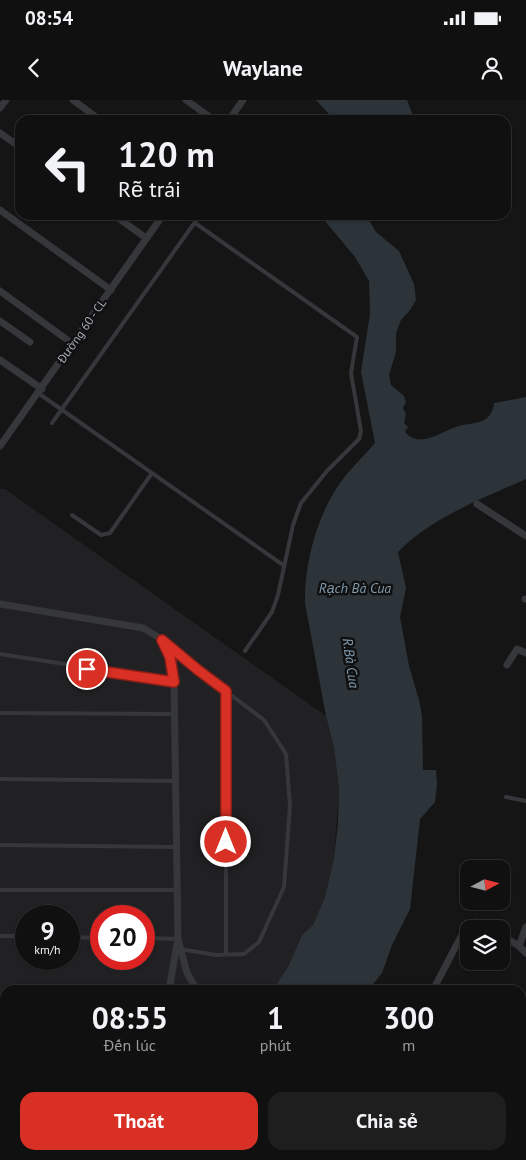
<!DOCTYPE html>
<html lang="vi">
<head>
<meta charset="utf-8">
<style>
	:root { --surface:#101010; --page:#1e1e1e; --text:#f1f3f6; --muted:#9c9d9f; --line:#303030; --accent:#d93025 }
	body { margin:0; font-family:"PT Sans",sans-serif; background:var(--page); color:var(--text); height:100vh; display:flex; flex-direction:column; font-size:19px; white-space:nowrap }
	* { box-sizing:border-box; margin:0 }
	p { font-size:16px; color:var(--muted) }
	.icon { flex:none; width:28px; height:28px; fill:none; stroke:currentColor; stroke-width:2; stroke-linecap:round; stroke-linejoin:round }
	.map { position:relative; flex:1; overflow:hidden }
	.drawer { position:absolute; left:0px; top:885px; width:526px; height:175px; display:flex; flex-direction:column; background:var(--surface); border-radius:15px 15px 0 0; box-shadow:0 1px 4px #0004,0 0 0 1px var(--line) }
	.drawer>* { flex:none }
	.guide { position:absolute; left:15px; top:15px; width:496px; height:105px; border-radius:15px; box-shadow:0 1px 4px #0004,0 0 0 1px var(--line); background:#101010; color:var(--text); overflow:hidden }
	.needle { width:32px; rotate:83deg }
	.controls { position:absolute; left:460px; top:760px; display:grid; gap:10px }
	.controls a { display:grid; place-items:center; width:50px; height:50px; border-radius:10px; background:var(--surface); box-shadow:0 1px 4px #0004,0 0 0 1px var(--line); font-size:25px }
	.speed { position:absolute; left:15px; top:805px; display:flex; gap:10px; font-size:25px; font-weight:700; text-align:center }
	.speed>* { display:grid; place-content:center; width:65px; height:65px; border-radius:50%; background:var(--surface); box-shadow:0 1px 4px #0004,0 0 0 1px var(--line); line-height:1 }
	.speed small { font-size:12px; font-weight:400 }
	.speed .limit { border:8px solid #d22; background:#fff; color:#111 }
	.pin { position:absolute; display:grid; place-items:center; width:42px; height:42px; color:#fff; margin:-21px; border:2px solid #fff; border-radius:50%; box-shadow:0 1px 5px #0007 }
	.me { position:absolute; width:55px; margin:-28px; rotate:0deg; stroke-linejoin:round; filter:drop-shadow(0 0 4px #0008) }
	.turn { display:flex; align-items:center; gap:18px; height:105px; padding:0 20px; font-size:22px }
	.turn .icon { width:65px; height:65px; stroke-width:2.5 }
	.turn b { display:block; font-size:35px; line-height:42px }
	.eta { display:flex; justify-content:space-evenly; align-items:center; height:85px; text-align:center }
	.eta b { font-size:30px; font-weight:800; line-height:35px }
	.action { display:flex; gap:10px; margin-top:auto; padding:10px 20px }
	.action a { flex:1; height:58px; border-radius:15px; background:var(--accent); color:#fff; font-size:20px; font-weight:800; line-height:58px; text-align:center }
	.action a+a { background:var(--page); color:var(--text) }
	.status { display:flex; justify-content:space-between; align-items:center; height:35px; padding:0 25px; background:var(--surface); direction:ltr }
	.status svg { height:14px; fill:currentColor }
	header { display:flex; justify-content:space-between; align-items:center; height:65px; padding:0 20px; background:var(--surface); font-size:22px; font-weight:800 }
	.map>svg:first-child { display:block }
	.built { fill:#212123; fill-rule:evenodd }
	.water { fill:#2c3439 }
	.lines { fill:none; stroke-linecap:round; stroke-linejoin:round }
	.service { stroke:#36373b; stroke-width:4 }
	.minor { stroke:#36373b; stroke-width:7 }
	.route-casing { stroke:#8d1f18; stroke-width:12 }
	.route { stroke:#d93025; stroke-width:9 }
	.labels { text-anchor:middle; stroke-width:5; stroke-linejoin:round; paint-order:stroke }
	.street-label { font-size:12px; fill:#a7acb5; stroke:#101011 }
	.water-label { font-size:14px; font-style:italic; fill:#809bae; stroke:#101011 }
</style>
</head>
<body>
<div class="status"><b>08:54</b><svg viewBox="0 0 49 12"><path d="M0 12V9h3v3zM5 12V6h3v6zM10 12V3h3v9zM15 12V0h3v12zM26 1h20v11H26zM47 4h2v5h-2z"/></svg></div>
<header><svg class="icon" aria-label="back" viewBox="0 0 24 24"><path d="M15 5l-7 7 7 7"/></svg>Waylane<svg class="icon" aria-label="person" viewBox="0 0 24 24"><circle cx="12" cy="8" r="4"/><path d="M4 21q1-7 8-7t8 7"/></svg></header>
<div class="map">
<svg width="526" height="1060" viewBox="0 0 526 1060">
	<rect width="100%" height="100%" fill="#151516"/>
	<g class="built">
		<path d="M0,389H5L326,616L334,648L339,689L334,758L325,797L313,825L302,835L289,865L273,890H5V1031L0,1030ZM26,816H69V859H26ZM101,816H144V859H101Z"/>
		<polygon points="231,1055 344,1055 350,1060 225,1060"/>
	</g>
	<g class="water">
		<polygon points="316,0 407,0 413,16 412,20 330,20 329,14"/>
		<path d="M320,115H366L376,132L399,151L414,184L416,200L410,210L401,220L396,233V252L389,275L391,285L404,296L406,302L403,308L406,314L404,323L408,327L405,332C420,350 443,330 459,326C466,324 475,324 482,321C490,318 493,311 494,303L526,297V379C482,399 432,417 398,452L406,488L400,517L409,566L419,600L422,616L423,670H436L437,684L435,702L420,719L410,809L392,845L382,873L368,890H273L289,865L302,835L313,825L325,797L334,758L338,724L339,689L334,648L326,616L305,503C304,461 319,408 346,375C355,364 366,354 375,343L361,272L370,214L369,181L355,157Z"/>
		<polygon points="526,1021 526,1055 523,1060 497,1060 502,1055 521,1055 521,1029"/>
		<polygon points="0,1030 5,1031 5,1055 231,1055 224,1060 0,1060"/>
		<polygon points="350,1055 382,1055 388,1060 357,1060"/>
	</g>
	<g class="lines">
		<g class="service">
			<polyline points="195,123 357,237 351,273 361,331 359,339 327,371 301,403 293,425 278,495 272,512 245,551"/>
			<polyline points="38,293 283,465"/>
			<polyline points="52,323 200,115"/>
			<polyline points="72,415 101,435 110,433 152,373"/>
			<polyline points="166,543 198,570 264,620 286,654 290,706 284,787 259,842 244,854 216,855 180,849"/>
			<polyline points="0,554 174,581"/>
			<polyline points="226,591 226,854"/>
			<polyline points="0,613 175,614"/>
			<polyline points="0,679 175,681"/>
			<polyline points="506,697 526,701"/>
			<polyline points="0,745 176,747"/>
			<polyline points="0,790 177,790"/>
			<polyline points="0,836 26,836"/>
			<polyline points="69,837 101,838"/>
			<polyline points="144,838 178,839"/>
			<polyline points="0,903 5,903"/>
		</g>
		<g class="minor">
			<polyline points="73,0 100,20"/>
			<polyline points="186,0 214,20"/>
			<polyline points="0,8 6,0"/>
			<polyline points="229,20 243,0"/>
			<polyline points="0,33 20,47"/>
			<polyline points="0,110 111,190"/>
			<polyline points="114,115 146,138"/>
			<polyline points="0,191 73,244"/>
			<polyline points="0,221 30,242"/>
			<polyline points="0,260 42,289"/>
			<polyline points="0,346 163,115"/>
			<polyline points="477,404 526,436"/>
			<polyline points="525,499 526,499"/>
			<polyline points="0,504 143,528 163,540 170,557 174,581 178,839 187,873 197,890"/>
			<polyline points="507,565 517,549 526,553"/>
			<polyline points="526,827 519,846 526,853"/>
			<polyline points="501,835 519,846"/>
			<polyline points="169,890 177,844"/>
			<polyline points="433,890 467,825 475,822 490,829"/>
			<polyline points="521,993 526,985"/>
			<polyline points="0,1007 5,1007"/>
			<polyline points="289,1055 292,1060"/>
		</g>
	</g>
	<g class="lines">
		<g class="route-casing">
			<polyline id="route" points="87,569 174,582 170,557 162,540 198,570 226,591 226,742"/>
		</g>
		<use href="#route" class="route"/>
	</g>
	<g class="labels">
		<g class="street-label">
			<text transform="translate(82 231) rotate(-55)" y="4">Đường 60 - CL</text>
		</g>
		<g class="water-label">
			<text x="355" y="493">Rạch Bà Cua</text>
			<text transform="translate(351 563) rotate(82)" y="5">R.Bà Cua</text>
		</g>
	</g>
</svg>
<div class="controls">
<a><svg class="needle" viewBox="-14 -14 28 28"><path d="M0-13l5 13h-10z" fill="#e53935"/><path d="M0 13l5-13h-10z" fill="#9c9d9f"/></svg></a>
<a><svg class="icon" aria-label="layers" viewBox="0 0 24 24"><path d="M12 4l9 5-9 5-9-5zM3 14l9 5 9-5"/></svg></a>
</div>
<div class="speed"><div>9<small>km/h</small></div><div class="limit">20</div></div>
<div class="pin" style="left:87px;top:569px;background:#d93025"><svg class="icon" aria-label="arrive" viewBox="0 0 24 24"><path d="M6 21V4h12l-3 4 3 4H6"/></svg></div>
<svg class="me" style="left:226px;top:742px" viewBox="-20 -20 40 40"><circle r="17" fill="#d93025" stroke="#fff" stroke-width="3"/><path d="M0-11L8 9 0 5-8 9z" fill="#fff"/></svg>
<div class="guide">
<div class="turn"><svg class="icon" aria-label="left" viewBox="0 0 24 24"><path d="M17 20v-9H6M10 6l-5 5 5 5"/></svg><div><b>120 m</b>Rẽ trái</div></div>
</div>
<section class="drawer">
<div class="eta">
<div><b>08:55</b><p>Đến lúc</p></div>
<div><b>1</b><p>phút</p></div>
<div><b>300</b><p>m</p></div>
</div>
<div class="action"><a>Thoát</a><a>Chia sẻ</a></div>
</section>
</div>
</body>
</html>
